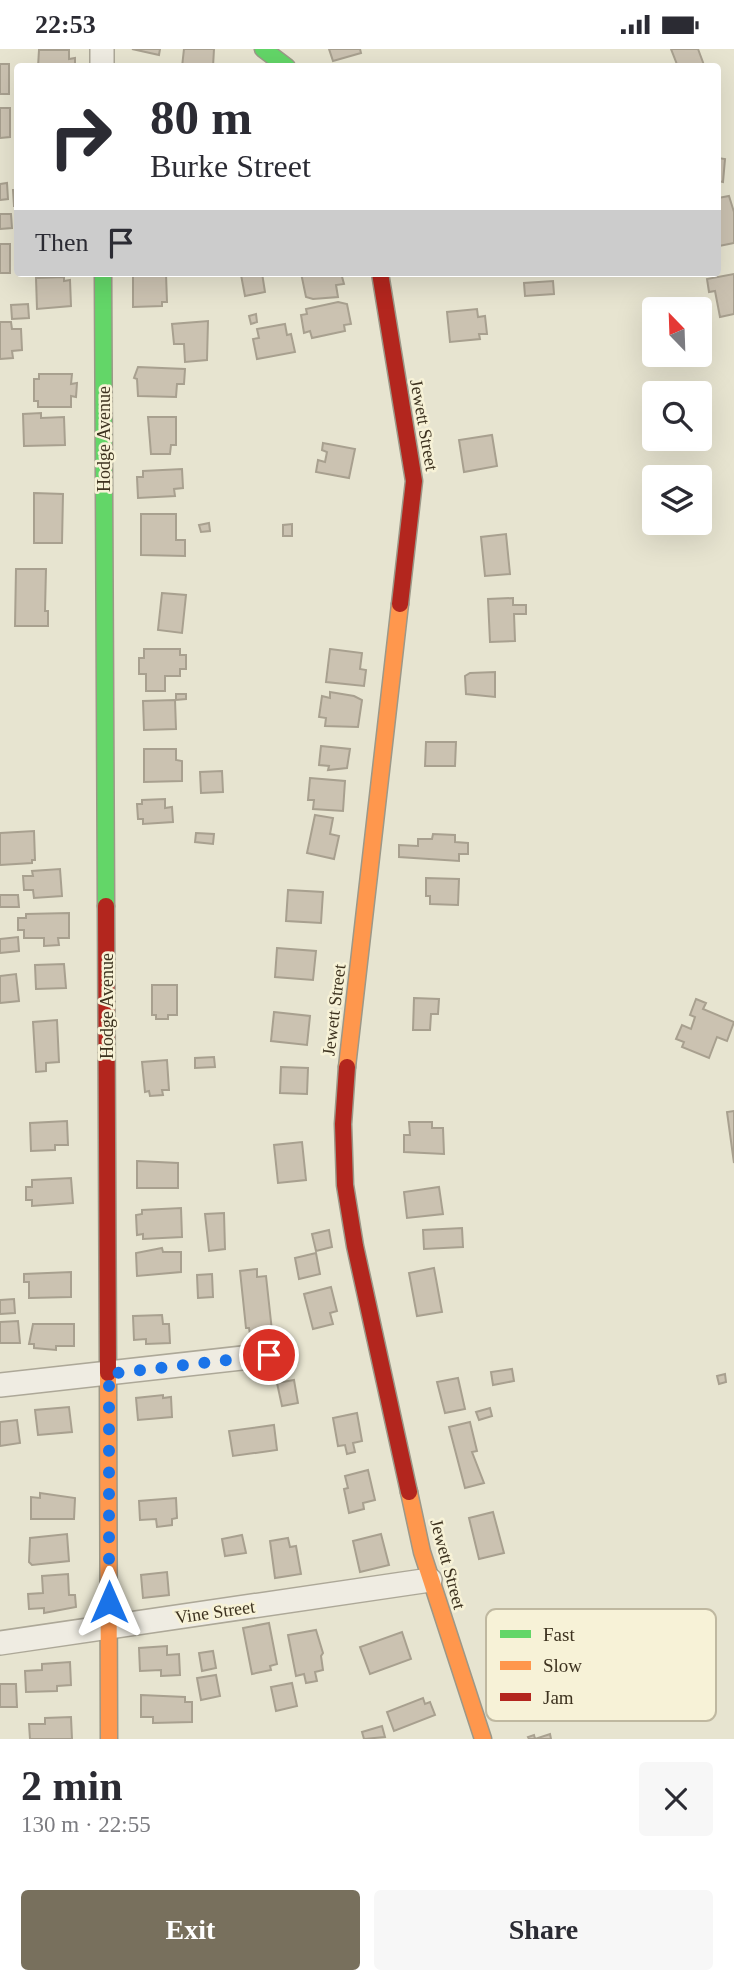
<!DOCTYPE html>
<html lang="en">
<head>
<meta charset="utf-8">
<style>
	:root { --surface:#fff; --page:#f7f7f7; --text:#2b2b33; --muted:#7c7c81; --accent:#78705d }
	body { margin:0; font-family:Georgia,serif; background:var(--page); color:var(--text); height:100vh; display:flex; flex-direction:column; font-size:26px; white-space:nowrap }
	* { box-sizing:border-box; margin:0 }
	p { font-size:23px; color:var(--muted) }
	.icon { flex:none; width:38px; height:38px; fill:none; stroke:currentColor; stroke-width:2; stroke-linecap:round; stroke-linejoin:round }
	.map { position:relative; height:1690px; overflow:hidden }
	.details { display:flex; flex-direction:column; background:var(--surface); flex:1 }
	.details>* { flex:none }
	.banner { position:absolute; left:14px; top:14px; width:707px; height:214px; border-radius:7px; box-shadow:0 7px 28px #0002; background:#fff; color:var(--text); overflow:hidden }
	.needle { width:46px; rotate:337deg }
	.tools { position:absolute; left:642px; top:248px; display:grid; gap:14px }
	.tools a { display:grid; place-items:center; width:70px; height:70px; border-radius:7px; background:var(--surface); box-shadow:0 7px 28px #0002; font-size:35px }
	.pin { position:absolute; display:grid; place-items:center; width:60px; height:60px; color:#fff; margin:-30px; border:4px solid #fff; border-radius:50%; box-shadow:0 2px 7px #0007 }
	.me { position:absolute; width:77px; margin:-38px; rotate:0deg; stroke-linejoin:round; filter:drop-shadow(0 0 5px #0008) }
	.turn { display:flex; align-items:center; gap:24px; height:147px; padding:0 21px; font-size:32px }
	.turn .icon { width:91px; height:91px; stroke-width:2.5 }
	.turn b { display:block; font-size:49px; line-height:60px }
	.then { display:flex; align-items:center; height:66px; padding:0 21px; background:#0003; gap:14px; font-size:26px }
	.round { display:grid; place-items:center; flex:none; width:74px; height:74px; border-radius:7px; background:var(--page) }
	.head { display:flex; align-items:center; justify-content:space-between; height:119px; padding:0 21px }
	h1 { font-size:42px; font-weight:600; line-height:52px }
	.primary-button { display:flex; gap:14px; margin-top:auto; padding:14px 21px }
	.primary-button a { flex:1; height:80px; border-radius:7px; background:var(--accent); color:#fff; font-size:28px; font-weight:600; line-height:80px; text-align:center }
	.primary-button a+a { background:var(--page); color:var(--text) }
	.status { display:flex; justify-content:space-between; align-items:center; height:49px; padding:0 35px; background:var(--surface); direction:ltr }
	.status svg { height:19px; fill:currentColor }
	.map>svg:first-child { display:block }
	.building { fill:#cbc2b1; stroke:#a8a08f; stroke-width:2 }
	.lines { fill:none; stroke-linecap:round; stroke-linejoin:round }
	.street-casing { stroke:#ada898; stroke-width:26 }
	.fast-casing { stroke:#9c9888; stroke-width:19 }
	.slow-casing { stroke:#9c9888; stroke-width:19 }
	.jam-casing { stroke:#9c9888; stroke-width:19 }
	.street { stroke:#efece2; stroke-width:23 }
	.fast { stroke:#63d668; stroke-width:16 }
	.slow { stroke:#ff974d; stroke-width:16 }
	.jam { stroke:#b3261e; stroke-width:16 }
	.route { stroke:#1a73e8; stroke-width:12; stroke-dasharray:0 21.6 }
	.labels { text-anchor:middle; stroke-width:5; stroke-linejoin:round; paint-order:stroke }
	.street-label { font-size:18px; fill:#3d321f; stroke:#f7f2d7 }
	.key { fill:#f7f2d7; stroke:#bfb8a0; stroke-width:2 }
	.key-label { font-size:19px; fill:#3d321f }
</style>
</head>
<body>
<div class="status"><b>22:53</b><svg viewBox="0 0 49 12"><path d="M0 12V9h3v3zM5 12V6h3v6zM10 12V3h3v9zM15 12V0h3v12zM26 1h20v11H26zM47 4h2v5h-2z"/></svg></div>
<div class="map">
<svg width="734" height="1690" viewBox="0 0 734 1690">
	<rect width="100%" height="100%" fill="#e7e4d0"/>
	<g class="building">
		<polygon points="132,0 160,0 159,6"/>
		<polygon points="184,0 214,0 213,18 182,18"/>
		<polygon points="329,0 360,0 361,4 333,12"/>
		<polygon points="671,0 698,0 704,16 678,18"/>
		<polygon points="39,1 69,1 69,10 75,9 75,18 38,18"/>
		<rect x="0" y="15" width="9" height="30"/>
		<polygon points="0,59 10,59 10,88 0,89"/>
		<polygon points="718,109 725,110 723,133 718,132"/>
		<polygon points="7,134 8,150 0,151 0,135"/>
		<polygon points="13,141 18,141 18,157 14,157"/>
		<polygon points="729,147 734,163 734,194 719,197 718,149"/>
		<polygon points="0,165 11,165 12,179 0,180"/>
		<rect x="0" y="195" width="10" height="29"/>
		<polygon points="262,224 265,243 245,247 241,226"/>
		<polygon points="301,224 341,224 344,235 336,236 338,248 313,250 306,248"/>
		<polygon points="166,225 167,253 162,253 162,257 133,258 133,226"/>
		<polygon points="734,225 734,265 720,268 715,242 709,243 707,230"/>
		<polygon points="64,228 64,232 70,231 71,257 37,260 36,229"/>
		<polygon points="553,232 554,245 525,247 524,234"/>
		<polygon points="338,253 347,255 351,275 344,276 345,282 312,289 310,282 304,284 301,266 307,265 306,260"/>
		<polygon points="28,255 29,269 12,270 11,256"/>
		<polygon points="477,260 478,268 485,267 487,285 479,285 480,290 450,293 447,263"/>
		<polygon points="256,265 257,273 251,275 249,267"/>
		<polygon points="208,272 207,311 185,313 184,295 174,295 172,275"/>
		<polygon points="0,273 11,273 12,280 21,280 22,301 12,302 13,309 0,310"/>
		<polygon points="285,275 287,286 291,285 295,303 257,310 253,290 259,289 257,280"/>
		<polygon points="138,318 185,320 184,335 177,335 176,348 138,347 137,330 134,329"/>
		<polygon points="39,325 72,325 71,335 77,334 76,348 71,347 71,358 38,358 38,352 34,352 34,330 39,330"/>
		<polygon points="41,364 41,369 64,368 65,396 24,397 23,365"/>
		<polygon points="148,368 176,368 176,396 171,396 170,405 151,405"/>
		<polygon points="492,386 497,417 464,423 459,391"/>
		<polygon points="323,394 355,400 349,429 316,423 318,411 325,413 327,403 322,401"/>
		<polygon points="182,420 183,439 174,440 175,447 138,449 137,428 143,428 143,422"/>
		<polygon points="34,444 63,445 62,494 34,494"/>
		<polygon points="141,465 176,465 176,491 185,491 185,507 141,506"/>
		<polygon points="209,474 210,482 201,483 199,476"/>
		<polygon points="292,475 292,487 283,487 283,476"/>
		<polygon points="506,485 510,525 485,527 481,488"/>
		<polygon points="16,520 46,520 45,562 48,562 48,577 15,577"/>
		<polygon points="162,544 186,546 182,584 158,581"/>
		<polygon points="513,549 513,556 526,556 526,565 514,565 515,592 490,593 488,550"/>
		<polygon points="144,600 180,600 180,606 186,606 186,620 180,620 180,627 165,627 165,642 146,642 146,625 139,625 139,609 144,609"/>
		<polygon points="330,600 362,604 360,620 366,621 364,637 326,633"/>
		<polygon points="495,623 495,648 466,645 465,627 470,624"/>
		<polygon points="330,643 354,647 362,651 358,678 325,677 326,669 319,668 322,647 330,649"/>
		<polygon points="176,645 186,645 186,650 176,651"/>
		<polygon points="175,651 176,680 144,681 143,652"/>
		<polygon points="426,693 456,693 455,717 425,717"/>
		<polygon points="321,697 350,700 347,719 328,721 329,717 319,716"/>
		<polygon points="144,700 176,700 176,711 182,712 182,732 144,733"/>
		<polygon points="222,722 223,743 201,744 200,723"/>
		<polygon points="310,729 345,732 343,762 313,760 314,751 308,751"/>
		<polygon points="165,750 165,759 172,758 173,773 143,775 143,770 138,770 137,755 142,755 142,751"/>
		<polygon points="315,766 333,769 330,785 339,787 334,810 307,804"/>
		<polygon points="34,782 35,811 32,811 32,814 0,816 0,784"/>
		<polygon points="196,784 214,785 213,795 195,793"/>
		<polygon points="433,785 455,786 455,793 468,794 468,805 459,805 459,812 399,808 399,796 418,797 418,790 432,790"/>
		<polygon points="60,820 62,847 34,849 33,841 24,841 23,827 33,827 32,822"/>
		<polygon points="426,829 459,830 458,856 430,855 430,847 426,847"/>
		<polygon points="288,841 323,843 321,874 286,872"/>
		<polygon points="0,846 18,846 19,858 0,858"/>
		<polygon points="69,864 69,889 58,889 59,896 44,897 44,889 24,889 24,881 18,881 18,869 26,869 26,865"/>
		<polygon points="18,888 19,902 0,904 0,890"/>
		<polygon points="277,899 316,902 313,931 275,928"/>
		<polygon points="64,915 66,939 36,940 35,916"/>
		<polygon points="16,925 19,952 0,954 0,927"/>
		<polygon points="152,936 177,936 177,966 168,966 168,970 156,970 156,966 152,966"/>
		<polygon points="414,949 439,950 438,965 431,965 430,981 413,981"/>
		<polygon points="696,950 706,954 703,960 734,973 727,992 717,988 709,1009 682,998 684,993 676,990 682,976 691,980 695,968 690,966"/>
		<polygon points="274,963 310,967 307,996 271,992"/>
		<polygon points="57,971 59,1013 46,1014 46,1022 36,1023 33,973"/>
		<polygon points="214,1008 215,1018 195,1019 195,1009"/>
		<polygon points="167,1011 169,1041 162,1041 163,1046 150,1047 149,1042 145,1043 142,1013"/>
		<polygon points="281,1018 308,1019 307,1045 280,1044"/>
		<polygon points="734,1062 734,1114 727,1063"/>
		<polygon points="67,1072 68,1096 55,1096 55,1101 31,1102 30,1074"/>
		<polygon points="409,1073 432,1073 432,1079 443,1079 444,1105 404,1103 404,1086 410,1086"/>
		<polygon points="302,1093 306,1131 278,1134 274,1096"/>
		<polygon points="137,1112 178,1114 178,1139 137,1139"/>
		<polygon points="71,1129 73,1154 32,1157 32,1151 26,1151 26,1138 32,1138 32,1131"/>
		<polygon points="439,1138 443,1165 407,1169 404,1143"/>
		<polygon points="181,1159 182,1188 143,1190 143,1185 137,1186 136,1166 142,1165 142,1161"/>
		<polygon points="224,1164 225,1200 209,1202 205,1165"/>
		<polygon points="462,1179 463,1198 424,1200 423,1181"/>
		<polygon points="329,1181 332,1198 316,1202 312,1185"/>
		<polygon points="162,1199 163,1203 181,1203 181,1223 137,1227 136,1204"/>
		<polygon points="316,1204 320,1225 299,1230 295,1209"/>
		<polygon points="434,1219 442,1263 417,1267 409,1224"/>
		<polygon points="257,1220 257,1228 266,1227 272,1282 250,1285 249,1279 246,1279 240,1222"/>
		<polygon points="71,1223 71,1248 29,1249 29,1233 24,1233 24,1225"/>
		<polygon points="212,1225 213,1248 198,1249 197,1226"/>
		<polygon points="331,1238 337,1262 330,1264 333,1275 313,1280 304,1245"/>
		<polygon points="14,1250 15,1264 0,1265 0,1251"/>
		<polygon points="162,1266 163,1275 169,1275 170,1294 146,1295 146,1290 134,1291 133,1267"/>
		<polygon points="18,1272 20,1294 0,1294 0,1273"/>
		<polygon points="33,1275 74,1275 74,1297 56,1297 56,1301 34,1299 34,1295 29,1295"/>
		<polygon points="512,1320 514,1332 493,1336 491,1323"/>
		<polygon points="725,1325 726,1333 719,1335 717,1327"/>
		<polygon points="458,1329 465,1360 445,1364 437,1333"/>
		<polygon points="294,1331 298,1354 282,1357 277,1334"/>
		<polygon points="163,1346 163,1349 171,1348 172,1368 138,1371 136,1349"/>
		<polygon points="69,1358 72,1383 38,1386 35,1361"/>
		<polygon points="490,1359 492,1367 479,1371 476,1363"/>
		<polygon points="357,1364 362,1392 353,1394 355,1403 347,1405 345,1396 338,1397 333,1369"/>
		<polygon points="17,1371 20,1394 0,1397 0,1373"/>
		<polygon points="470,1373 477,1402 472,1403 484,1434 465,1439 449,1378"/>
		<polygon points="274,1376 277,1401 233,1407 229,1382"/>
		<polygon points="368,1421 375,1451 363,1454 364,1460 349,1464 344,1440 348,1439 345,1427"/>
		<polygon points="40,1444 75,1449 74,1470 31,1470 31,1448 40,1449"/>
		<polygon points="176,1449 177,1469 172,1470 172,1476 157,1478 156,1470 140,1471 139,1452"/>
		<polygon points="493,1463 504,1504 479,1510 469,1469"/>
		<polygon points="67,1485 69,1512 32,1516 29,1513 30,1489"/>
		<polygon points="381,1485 389,1516 360,1523 353,1492"/>
		<polygon points="242,1486 246,1504 225,1507 222,1490"/>
		<polygon points="288,1489 290,1498 296,1497 301,1525 275,1529 270,1492"/>
		<polygon points="167,1523 169,1546 143,1549 141,1526"/>
		<polygon points="68,1525 69,1546 75,1546 76,1558 44,1564 44,1559 29,1560 28,1545 43,1544 42,1527"/>
		<polygon points="269,1574 277,1615 270,1617 271,1621 252,1625 243,1579"/>
		<polygon points="316,1581 323,1604 321,1607 323,1621 315,1623 317,1632 306,1634 304,1625 296,1627 288,1586"/>
		<polygon points="402,1583 411,1610 370,1625 360,1598"/>
		<polygon points="167,1597 167,1606 179,1605 180,1626 161,1627 161,1621 140,1622 139,1599"/>
		<polygon points="213,1602 216,1619 202,1622 199,1604"/>
		<polygon points="70,1613 71,1636 57,1637 57,1642 26,1643 25,1622 42,1621 42,1615"/>
		<polygon points="216,1626 220,1647 201,1651 197,1629"/>
		<polygon points="292,1634 297,1657 276,1662 271,1638"/>
		<polygon points="0,1635 16,1635 17,1658 0,1658"/>
		<polygon points="141,1646 185,1648 185,1653 192,1653 192,1673 153,1674 153,1668 141,1668"/>
		<polygon points="423,1649 425,1655 430,1653 435,1666 394,1682 387,1663"/>
		<polygon points="71,1668 72,1690 30,1690 29,1675 45,1675 45,1669"/>
		<polygon points="382,1677 385,1688 364,1690 362,1683"/>
		<polygon points="550,1685 551,1690 529,1690 528,1688 534,1686 535,1690"/>
	</g>
	<g class="lines">
		<g class="street-casing">
			<g id="street">
				<polyline points="102,0 102,18"/>
				<polyline points="0,1336 269,1306"/>
				<polyline points="0,1594 430,1531"/>
			</g>
		</g>
		<g class="fast-casing">
			<g id="fast">
				<polyline points="263,0 287,18"/>
				<polyline points="103,224 106,857"/>
			</g>
		</g>
		<g class="slow-casing">
			<g id="slow">
				<polyline points="347,1018 400,555"/>
				<polyline points="108,1324 109,1690"/>
				<polyline points="409,1443 422,1503 483,1690"/>
			</g>
		</g>
		<g class="jam-casing">
			<g id="jam">
				<polyline points="380,224 414,432 400,555"/>
				<polyline points="106,857 108,1324"/>
				<polyline points="347,1018 343,1075 345,1136 355,1197 409,1443"/>
			</g>
		</g>
		<use href="#street" class="street"/>
		<use href="#fast" class="fast"/>
		<use href="#slow" class="slow"/>
		<use href="#jam" class="jam"/>
	</g>
	<g class="lines">
		<polyline class="route" points="109,1553 109,1325 269,1306"/>
	</g>
	<g class="labels">
		<g class="street-label">
			<text transform="translate(424 376) rotate(80)" y="6">Jewett Street</text>
			<text transform="translate(104 390) rotate(-90)" y="6">Hodge Avenue</text>
			<text transform="translate(107 957) rotate(-90)" y="6">Hodge Avenue</text>
			<text transform="translate(334 961) rotate(-83)" y="6">Jewett Street</text>
			<text transform="translate(448 1515) rotate(75)" y="6">Jewett Street</text>
			<text transform="translate(215 1563) rotate(-8)" y="6">Vine Street</text>
		</g>
	</g>
	<rect x="486" y="1560" width="230" height="112" rx="10" class="key"/>
	<rect x="500" y="1581" width="31" height="8" fill="#63d668"/>
	<rect x="500" y="1612" width="31" height="9" fill="#ff974d"/>
	<rect x="500" y="1644" width="31" height="8" fill="#b3261e"/>
	<g class="key-label">
		<text x="543" y="1592">Fast</text>
		<text x="543" y="1623">Slow</text>
		<text x="543" y="1655">Jam</text>
	</g>
</svg>
<div class="tools">
<a><svg class="needle" viewBox="-14 -14 28 28"><path d="M0-13l5 13h-10z" fill="#e53935"/><path d="M0 13l5-13h-10z" fill="#7c7c81"/></svg></a>
<a><svg class="icon" aria-label="search" viewBox="0 0 24 24"><circle cx="10" cy="10" r="6"/><path d="M15 15l6 6"/></svg></a>
<a><svg class="icon" aria-label="layers" viewBox="0 0 24 24"><path d="M12 4l9 5-9 5-9-5zM3 14l9 5 9-5"/></svg></a>
</div>
<div class="pin" style="left:269px;top:1306px;background:#d93025"><svg class="icon" aria-label="arrive" viewBox="0 0 24 24"><path d="M6 21V4h12l-3 4 3 4H6"/></svg></div>
<svg class="me" style="left:109px;top:1553px" viewBox="-20 -20 40 40"><path d="M0-17L14 15 0 8-14 15z" fill="#1a73e8" stroke="#fff" stroke-width="4"/></svg>
<div class="banner">
<div class="turn"><svg class="icon" aria-label="right" viewBox="0 0 24 24"><path d="M7 20v-9h11M14 6l5 5-5 5"/></svg><div><b>80 m</b>Burke Street</div></div>
<div class="then">Then<svg class="icon" aria-label="arrive" viewBox="0 0 24 24"><path d="M6 21V4h12l-3 4 3 4H6"/></svg></div>
</div>
</div>
<section class="details">
<div class="head"><div><h1>2 min</h1><p>130 m · 22:55</p></div><a class="round"><svg class="icon" aria-label="close" viewBox="0 0 24 24"><path d="M6 6l12 12M18 6L6 18"/></svg></a></div>
<div class="primary-button"><a>Exit</a><a>Share</a></div>
</section>
</body>
</html>
